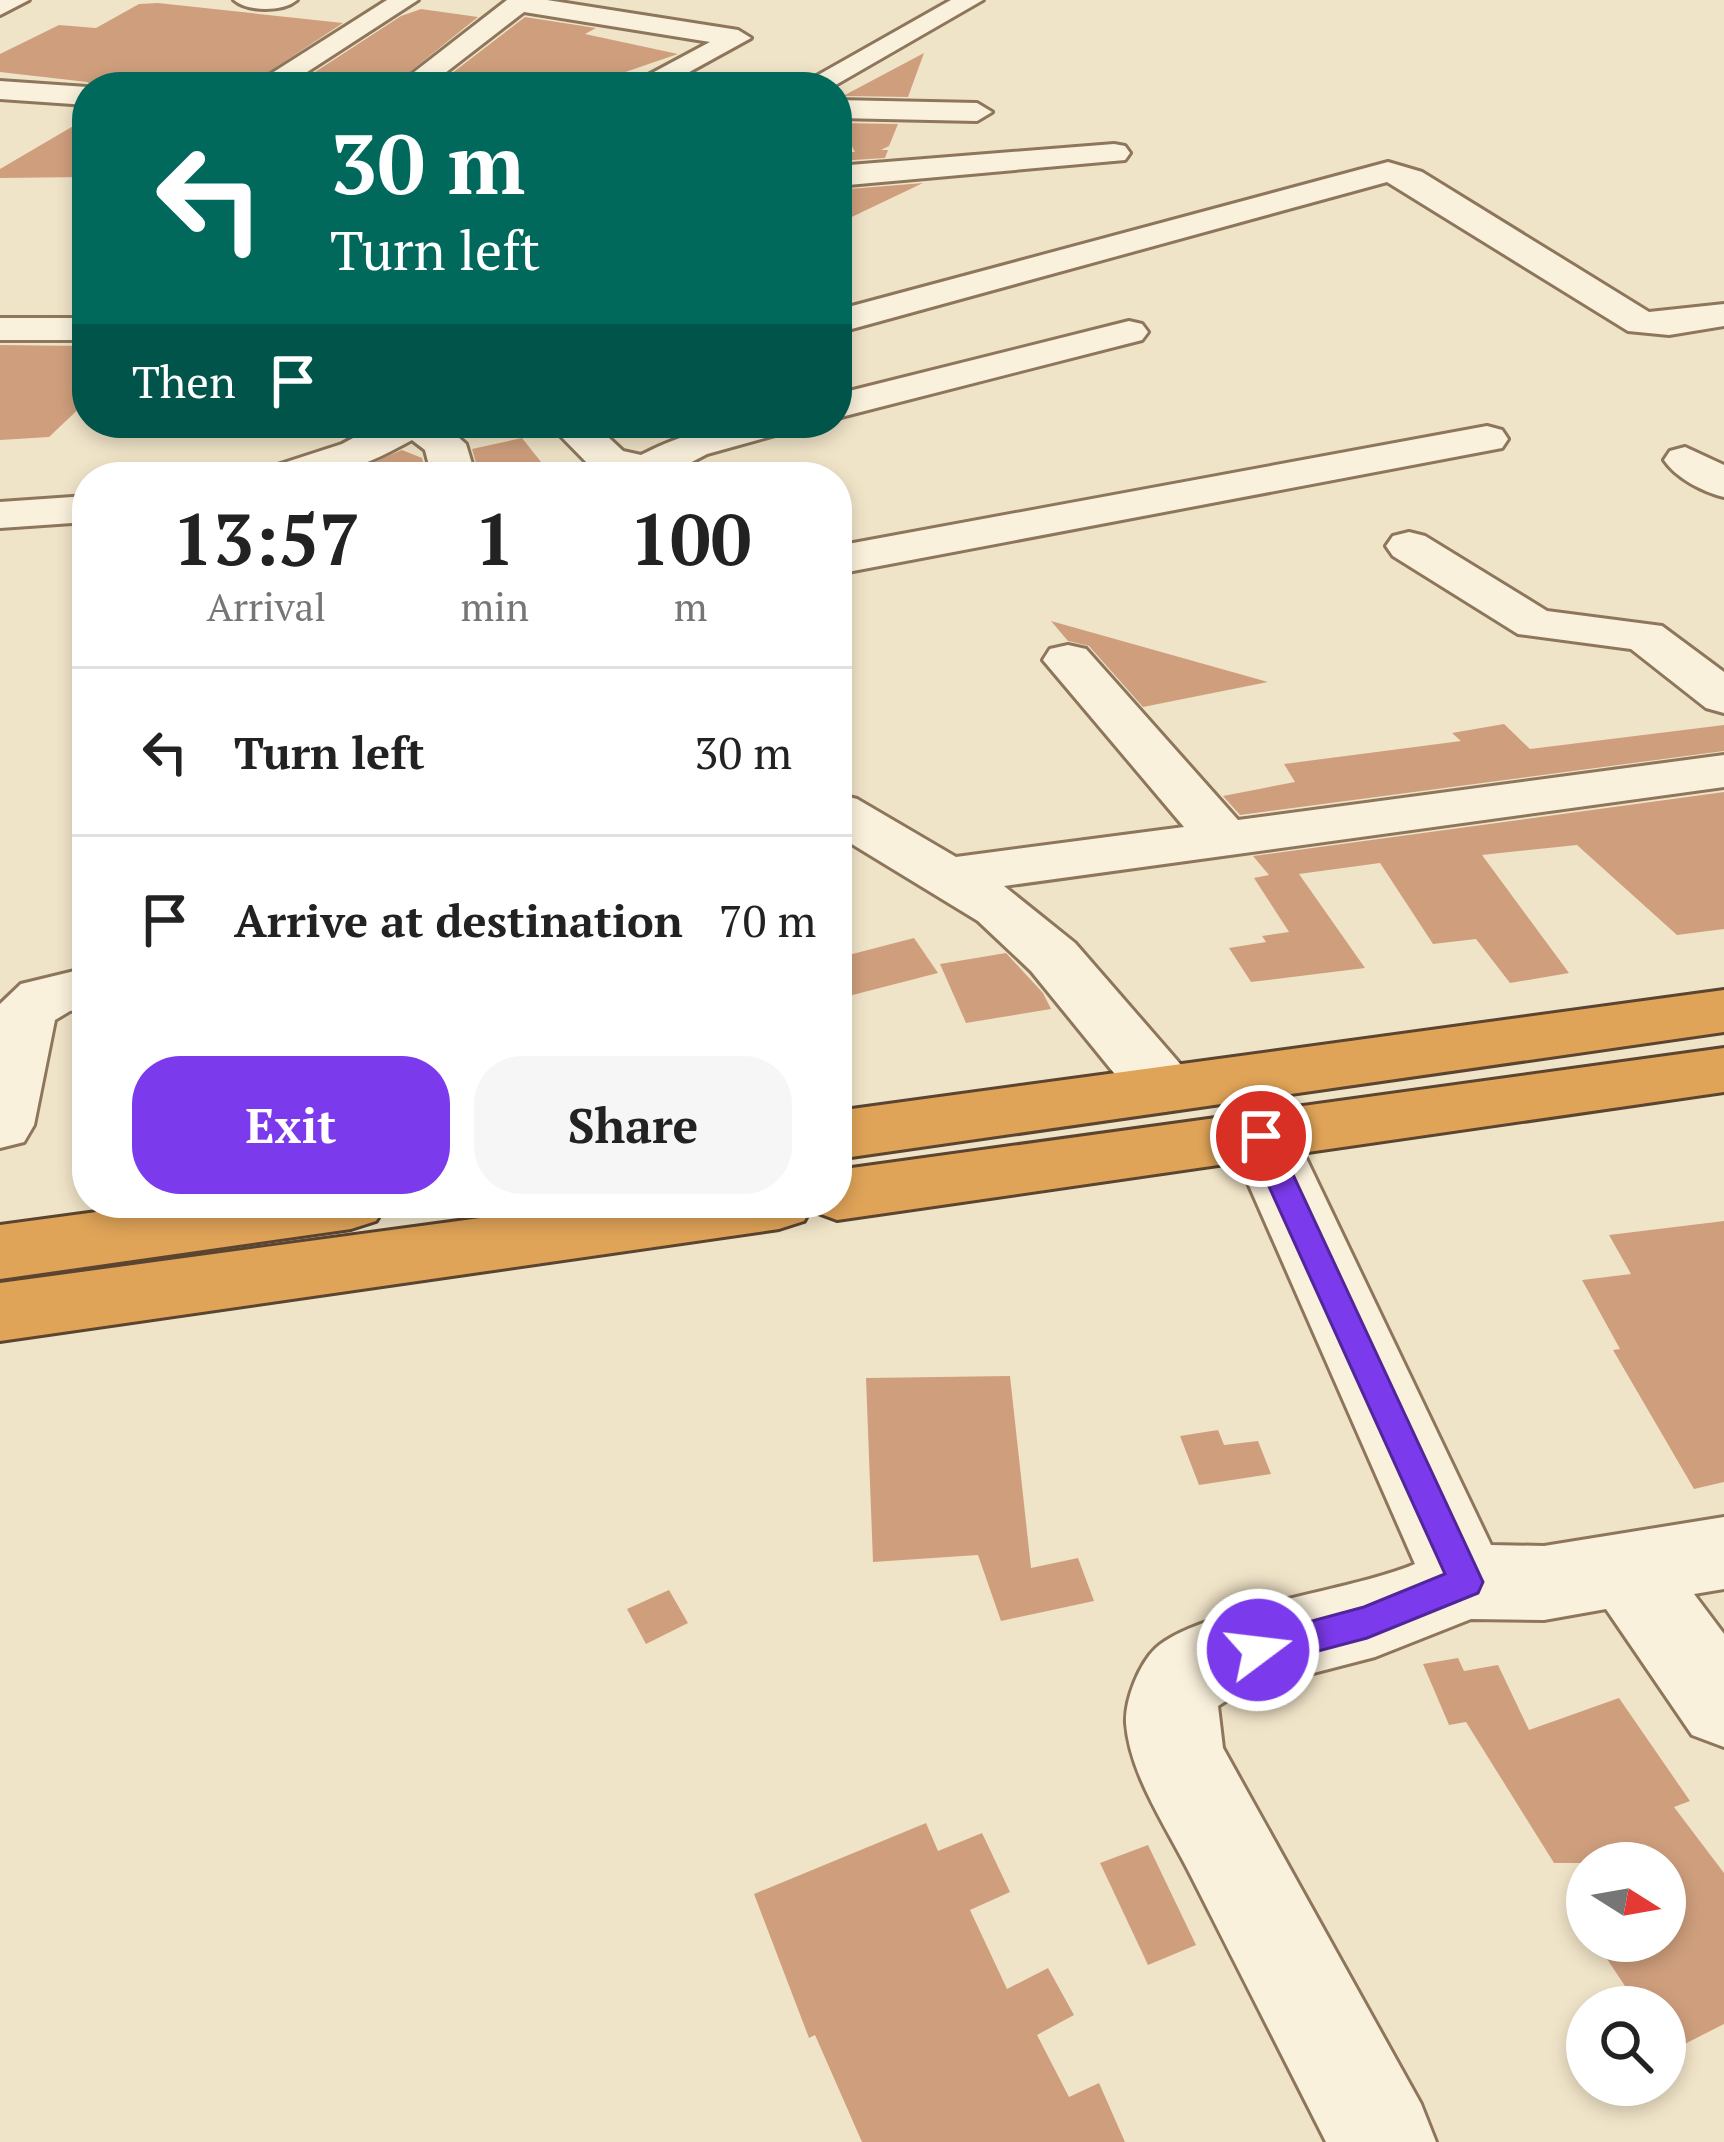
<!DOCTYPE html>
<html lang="en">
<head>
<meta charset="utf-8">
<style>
	:root { --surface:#fff; --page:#f6f6f6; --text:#222; --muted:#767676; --line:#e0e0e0; --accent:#7c3aed }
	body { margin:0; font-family:"PT Serif",serif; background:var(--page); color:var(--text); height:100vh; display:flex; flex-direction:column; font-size:45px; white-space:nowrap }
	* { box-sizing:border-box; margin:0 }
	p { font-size:39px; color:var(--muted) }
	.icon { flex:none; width:66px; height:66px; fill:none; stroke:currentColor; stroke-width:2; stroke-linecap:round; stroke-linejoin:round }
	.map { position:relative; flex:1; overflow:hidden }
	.drawer { position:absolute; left:72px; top:462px; width:780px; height:756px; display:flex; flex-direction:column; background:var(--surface); border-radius:48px; box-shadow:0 6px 18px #0003 }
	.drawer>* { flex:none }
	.banner { position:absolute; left:72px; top:72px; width:780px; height:366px; border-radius:48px; box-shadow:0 6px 18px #0003; background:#00695c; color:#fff; overflow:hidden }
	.needle { width:78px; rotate:101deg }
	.tools { position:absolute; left:1566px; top:1842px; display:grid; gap:24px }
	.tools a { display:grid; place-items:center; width:120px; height:120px; border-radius:50%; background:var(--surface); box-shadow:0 6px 18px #0003; font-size:60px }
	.pin { position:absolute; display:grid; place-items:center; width:102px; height:102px; color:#fff; margin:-51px; border:6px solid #fff; border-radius:50%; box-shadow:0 3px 12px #0007 }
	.me { position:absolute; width:132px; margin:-66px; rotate:75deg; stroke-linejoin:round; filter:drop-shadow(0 0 9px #0008) }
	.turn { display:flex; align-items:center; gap:42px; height:252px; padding:0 60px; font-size:54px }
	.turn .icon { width:156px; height:156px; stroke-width:2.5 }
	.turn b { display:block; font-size:84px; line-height:102px }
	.then { display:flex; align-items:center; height:114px; padding:0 60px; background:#0003; gap:24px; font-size:45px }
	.eta { display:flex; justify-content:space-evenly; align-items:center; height:204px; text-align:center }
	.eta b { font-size:72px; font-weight:600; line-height:84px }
	.cta { display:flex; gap:24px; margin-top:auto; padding:24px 60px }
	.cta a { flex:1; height:138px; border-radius:48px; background:var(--accent); color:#fff; font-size:48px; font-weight:600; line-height:138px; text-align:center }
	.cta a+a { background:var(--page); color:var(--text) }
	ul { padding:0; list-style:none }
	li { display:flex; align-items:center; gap:36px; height:168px; padding:0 60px; border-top:3px solid var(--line) }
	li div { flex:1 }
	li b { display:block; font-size:45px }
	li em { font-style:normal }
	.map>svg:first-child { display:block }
	.building { fill:#cf9f7d }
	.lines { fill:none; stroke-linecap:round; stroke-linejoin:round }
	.minor-casing { stroke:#8d765c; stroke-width:6 }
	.highway-casing { stroke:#5b4430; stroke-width:6 }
	.minor { fill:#faf1dc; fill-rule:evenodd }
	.highway { fill:#e0a458; fill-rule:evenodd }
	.route { fill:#7c3aed; stroke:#51269a; stroke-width:3 }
</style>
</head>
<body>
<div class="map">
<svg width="1724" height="2142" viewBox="0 0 1724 2142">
	<rect width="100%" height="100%" fill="#f0e4c8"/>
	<g class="building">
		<polygon points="158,3 343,23 246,87 92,87 87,82 0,72 0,54 59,25 96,28 139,4"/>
		<polygon points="421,9 478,17 391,87 292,87 401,16"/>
		<polygon points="525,17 596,28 585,34 678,54 605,79 560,72 538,77 517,74 468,87 434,87"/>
		<polygon points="924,53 908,97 843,96"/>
		<polygon points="87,118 87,177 0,178 0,169"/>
		<polygon points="840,123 898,124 889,146 881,150 888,150 885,158 837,161 837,152 855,152"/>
		<polygon points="923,183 837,224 837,190"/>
		<polygon points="0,345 87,346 87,401 49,437 0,440"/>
		<polygon points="522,438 553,477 480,477 472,449"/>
		<polygon points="402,450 422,458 427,477 335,477"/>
		<polygon points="1051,621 1268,682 1143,707 1089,646 1068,641"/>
		<polygon points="1504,724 1530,749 1724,725 1724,751 1240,815 1223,796 1295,782 1284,764 1461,741 1452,733"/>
		<polygon points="1724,792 1724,929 1677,935 1577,845 1482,855 1569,973 1510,983 1476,939 1433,944 1380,863 1299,874 1365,968 1251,982 1229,948 1266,942 1262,936 1289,932 1254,878 1269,875 1253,856"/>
		<polygon points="914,938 938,973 837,999 837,958"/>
		<polygon points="1006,953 1043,993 1051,1009 966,1023 940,964"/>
		<polygon points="1724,1221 1724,1482 1694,1489 1613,1350 1620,1349 1582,1280 1631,1274 1609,1235"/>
		<polygon points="1010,1376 1031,1568 1078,1558 1094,1601 1001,1621 978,1555 873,1562 866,1378"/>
		<polygon points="1218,1430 1224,1445 1258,1441 1271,1474 1199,1485 1180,1436"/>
		<polygon points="669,1590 688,1623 646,1644 627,1609"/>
		<polygon points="1458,1658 1464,1671 1498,1665 1529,1730 1619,1698 1690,1801 1674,1807 1724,1873 1724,2024 1665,2054 1665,2007 1639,2007 1595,1941 1665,1941 1665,1863 1554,1863 1466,1722 1449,1725 1423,1664"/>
		<polygon points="926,1823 938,1851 982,1833 1010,1892 970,1910 1007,1989 1048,1968 1074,2015 1037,2035 1069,2097 1099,2083 1125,2142 862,2142 815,2035 809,2038 754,1894"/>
		<polygon points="1148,1845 1196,1945 1148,1965 1100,1863"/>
	</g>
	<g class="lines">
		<g class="minor-casing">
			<g id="minor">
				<polygon points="0,0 29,0 0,15"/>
				<path d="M234,0H297C283,12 248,12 234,0Z"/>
				<polygon points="387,0 418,0 284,87 250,87"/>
				<polygon points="507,0 547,0 738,30 751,38 662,87 626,87 710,42 524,12 427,87 395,87"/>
				<polygon points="951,0 983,0 832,87 797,87"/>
				<polygon points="0,81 87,87 87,105 0,99"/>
				<polygon points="837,100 977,103 992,112 977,121 837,118"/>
				<polygon points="1114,144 1125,146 1130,153 1125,160 837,186 837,166"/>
				<polygon points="1388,162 1422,172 1649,312 1724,304 1724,326 1669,335 1628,331 1387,182 837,333 837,310"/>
				<rect x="0" y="318" width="87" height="22"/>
				<polygon points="1129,321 1142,324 1148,332 1142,340 837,418 837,394"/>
				<path d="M381,423H442L466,444L476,477H432L425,450L412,440C353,473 328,477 261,477L268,468L342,444Z"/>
				<path d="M548,423H593L623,451L641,455C696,427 731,423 792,423L786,432L707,454L663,477H625L593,469Z"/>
				<polygon points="1487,426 1502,430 1508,439 1502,448 837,574 837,546"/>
				<path d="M1685,447L1724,465V497C1703,492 1676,478 1664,460L1670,451Z"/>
				<polygon points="87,496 87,522 0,528 0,502"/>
				<polygon points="1409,532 1425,536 1547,611 1662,626 1724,672 1724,713 1706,708 1631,649 1518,634 1393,556 1386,546 1393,536"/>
				<polygon points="1068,645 1086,649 1238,820 1724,755 1724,787 1004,886 1075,943 1188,1073 1197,1089 1188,1105 1164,1112 1140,1105 1031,971 978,921 837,835 837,794 857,799 956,857 1184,827 1043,660 1050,649"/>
				<polygon points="87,968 87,1008 70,1011 55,1020 34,1125 24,1142 0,1148 0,1004 21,984"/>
				<path d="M1261,1111L1285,1118L1295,1135L1491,1545L1544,1546L1724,1517V1589L1694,1594L1724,1634V1747L1692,1735L1606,1609L1544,1620L1471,1619L1375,1657L1240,1692L1218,1706L1223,1748L1421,2104L1436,2142H1326C1281,2053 1235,1963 1190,1874C1167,1828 1130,1775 1126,1723C1125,1700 1139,1664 1156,1648C1199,1609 1352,1591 1415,1564L1227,1135L1237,1118Z"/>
			</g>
		</g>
		<g class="highway-casing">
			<g id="highway">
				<polygon points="1724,990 1724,1032 837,1159 837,1111"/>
				<polygon points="1724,1048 1724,1092 837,1220 810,1210 804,1221 779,1229 0,1341 0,1283 591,1203 837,1203 837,1170"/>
				<polygon points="163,1203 387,1203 376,1221 351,1229 0,1279 0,1225"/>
			</g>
		</g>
		<use href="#minor" class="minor"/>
		<use href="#highway" class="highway"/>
	</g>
	<polygon class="route" points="1261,1126 1275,1136 1483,1582 1478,1593 1367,1638 1258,1667 1245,1662 1239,1650 1245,1639 1364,1607 1445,1574 1246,1136"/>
</svg>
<div class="tools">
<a><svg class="needle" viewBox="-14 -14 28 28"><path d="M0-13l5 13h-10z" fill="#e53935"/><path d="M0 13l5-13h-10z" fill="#767676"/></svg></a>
<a><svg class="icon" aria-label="search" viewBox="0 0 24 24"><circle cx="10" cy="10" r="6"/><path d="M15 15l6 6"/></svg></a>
</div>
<div class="pin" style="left:1261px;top:1136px;background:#d93025"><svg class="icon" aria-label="arrive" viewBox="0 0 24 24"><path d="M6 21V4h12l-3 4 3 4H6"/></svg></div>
<svg class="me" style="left:1258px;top:1650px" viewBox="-20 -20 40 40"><circle r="17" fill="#7c3aed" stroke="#fff" stroke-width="3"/><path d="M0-11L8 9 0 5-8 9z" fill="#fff"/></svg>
<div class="banner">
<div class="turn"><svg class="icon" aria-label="left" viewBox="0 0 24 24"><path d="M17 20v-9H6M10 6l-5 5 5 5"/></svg><div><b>30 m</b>Turn left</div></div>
<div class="then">Then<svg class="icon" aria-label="arrive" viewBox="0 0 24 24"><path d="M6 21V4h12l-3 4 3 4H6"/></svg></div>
</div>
<section class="drawer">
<div class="eta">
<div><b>13:57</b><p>Arrival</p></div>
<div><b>1</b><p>min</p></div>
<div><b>100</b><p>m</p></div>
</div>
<ul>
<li><svg class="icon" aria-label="left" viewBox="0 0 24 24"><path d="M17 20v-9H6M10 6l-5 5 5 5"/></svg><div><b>Turn left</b></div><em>30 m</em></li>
<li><svg class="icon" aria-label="arrive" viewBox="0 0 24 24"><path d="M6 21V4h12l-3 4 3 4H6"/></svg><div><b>Arrive at destination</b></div><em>70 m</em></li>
</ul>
<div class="cta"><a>Exit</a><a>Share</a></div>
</section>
</div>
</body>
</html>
